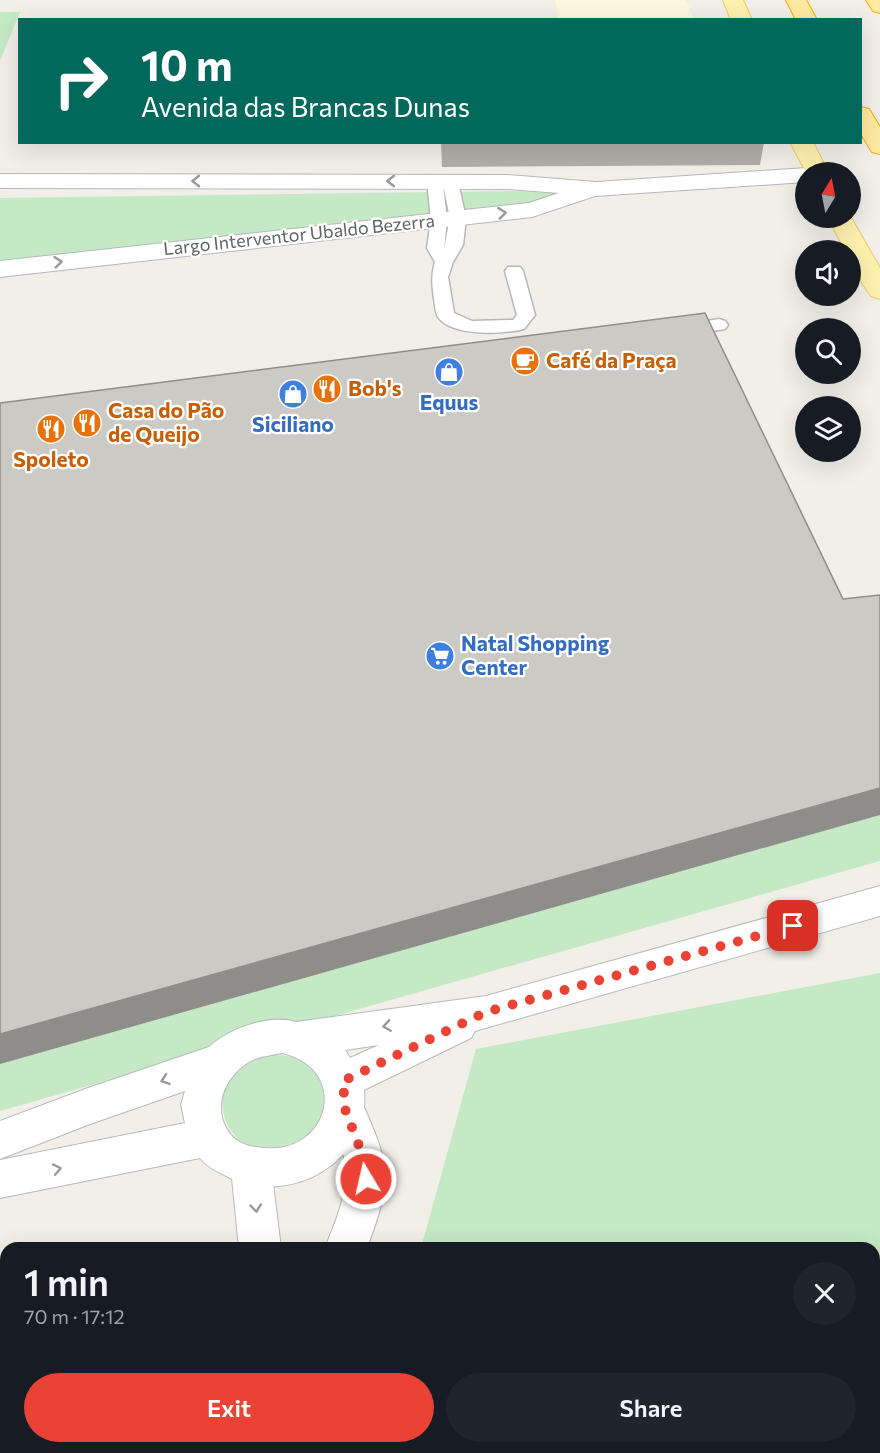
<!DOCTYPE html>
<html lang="en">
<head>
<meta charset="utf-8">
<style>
	:root { --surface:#171b24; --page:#20242c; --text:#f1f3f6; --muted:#9ea1a6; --accent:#ea4335 }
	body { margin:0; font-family:Commissioner,sans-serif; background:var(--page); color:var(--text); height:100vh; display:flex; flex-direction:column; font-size:22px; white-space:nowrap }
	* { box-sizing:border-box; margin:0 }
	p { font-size:20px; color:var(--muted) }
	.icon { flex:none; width:33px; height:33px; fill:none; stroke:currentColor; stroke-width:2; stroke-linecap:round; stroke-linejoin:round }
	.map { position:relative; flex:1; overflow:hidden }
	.side { position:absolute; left:0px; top:1242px; width:880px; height:212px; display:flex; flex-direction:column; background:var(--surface); border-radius:18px 18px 0 0; box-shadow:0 6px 24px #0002 }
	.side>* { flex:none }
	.banner { position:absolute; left:18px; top:18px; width:844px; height:126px; border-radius:0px; box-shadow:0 6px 24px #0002; background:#00695c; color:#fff; overflow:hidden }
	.needle { width:39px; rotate:10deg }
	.buttons { position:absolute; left:795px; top:162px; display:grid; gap:12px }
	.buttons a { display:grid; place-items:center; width:66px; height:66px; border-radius:50%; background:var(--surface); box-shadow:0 6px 24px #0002; font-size:30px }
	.pin { position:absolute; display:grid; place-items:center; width:51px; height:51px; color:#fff; margin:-26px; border-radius:12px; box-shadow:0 3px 9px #0006 }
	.me { position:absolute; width:66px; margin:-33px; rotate:351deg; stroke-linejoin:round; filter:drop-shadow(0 0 4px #0008) }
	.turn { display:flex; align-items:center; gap:21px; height:126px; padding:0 24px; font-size:27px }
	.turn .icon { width:78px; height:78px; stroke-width:2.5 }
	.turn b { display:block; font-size:42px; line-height:51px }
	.round { display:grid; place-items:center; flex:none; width:63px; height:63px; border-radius:32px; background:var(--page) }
	.headline { display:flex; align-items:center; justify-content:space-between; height:102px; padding:0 24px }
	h1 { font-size:36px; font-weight:600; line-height:45px }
	.primary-button { display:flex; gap:12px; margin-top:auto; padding:12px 24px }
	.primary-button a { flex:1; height:69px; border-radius:36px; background:var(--accent); color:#fff; font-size:24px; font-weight:600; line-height:69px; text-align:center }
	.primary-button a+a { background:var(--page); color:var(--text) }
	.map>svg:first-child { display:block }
	.commercial { fill:#fef7e0 }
	.green { fill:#c5e8c5 }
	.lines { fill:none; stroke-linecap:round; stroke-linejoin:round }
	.service-casing { stroke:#b5b8bc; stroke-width:3 }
	.minor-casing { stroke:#b5b8bc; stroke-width:2 }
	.tertiary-casing { stroke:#b5b8bc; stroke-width:2 }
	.secondary-casing { stroke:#b6babf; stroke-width:2 }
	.primary-casing { stroke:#f2c960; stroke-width:2 }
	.trunk-casing { stroke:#f9ab00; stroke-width:2 }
	.service { fill:#fff; fill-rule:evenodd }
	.minor { fill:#fff; fill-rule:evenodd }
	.tertiary { fill:#fff; fill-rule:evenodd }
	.secondary { fill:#fff; fill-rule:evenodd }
	.primary { fill:#fff2af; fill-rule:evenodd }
	.trunk { fill:#feeaa1; fill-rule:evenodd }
	.wall { fill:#afaea9 }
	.shaded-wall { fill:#8f8d8a }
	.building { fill:#cccac5; stroke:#8f8d8a; stroke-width:1.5 }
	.oneway { stroke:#979a9d }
	.route { stroke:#ea4335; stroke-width:10; stroke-dasharray:0 18 }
	.labels { text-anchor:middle; stroke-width:4.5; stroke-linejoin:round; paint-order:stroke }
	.far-street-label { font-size:18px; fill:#5f6368; stroke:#fff }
	.food-label { font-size:21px; font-weight:bold; fill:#c56008; stroke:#fff; text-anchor:start }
	.shop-label { font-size:21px; font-weight:bold; fill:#366cbe; stroke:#fff }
</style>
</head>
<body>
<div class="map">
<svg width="880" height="1453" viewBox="0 0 880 1453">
	<rect width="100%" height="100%" fill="#f1efe8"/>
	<g class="commercial">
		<polygon points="555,0 686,0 694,19 559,19"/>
		<polygon points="327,1448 463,1448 470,1453 323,1453"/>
	</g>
	<g class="green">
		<polygon points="0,12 20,12 0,61"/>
		<polygon points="519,191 561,194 532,204 0,262 0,198"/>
		<polygon points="880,815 880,861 0,1111 0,1063"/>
		<polygon points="880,973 880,1453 577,1453 569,1448 874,1448 874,1248 421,1248 476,1049"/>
		<path d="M269,1055C274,1055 281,1055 287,1056C318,1062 334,1097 318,1124C313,1133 303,1139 293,1144C232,1175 183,1081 269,1055Z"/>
	</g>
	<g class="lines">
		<g class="service-casing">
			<g id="service">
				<path d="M435,176L443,181L451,176L457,178L466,218L463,245L453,262L448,277L454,313L472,321L513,320L517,315L505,271L508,267H520L523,271L535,315L524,329C504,334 452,337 438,317C435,312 435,304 434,299C432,284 431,276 435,262L427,248L431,220L427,181ZM443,184L450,218L444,249L447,220Z"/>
				<polygon points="719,319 725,321 728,325 725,329 683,336 677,334 674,330 677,326"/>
			</g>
		</g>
		<g class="minor-casing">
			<polygon id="minor" points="806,168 816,172 806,172 806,182 595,196 532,217 0,277 0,261 529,203 559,193 508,189 0,188 0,174 508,175 596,182"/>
		</g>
		<g class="tertiary-casing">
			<g id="tertiary">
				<path d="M345,1091L359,1096C390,1165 394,1176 367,1248H325C336,1220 351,1188 344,1157C340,1141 331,1125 325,1109L331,1096Z"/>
				<polygon points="251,1149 265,1154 271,1168 281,1248 239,1248 231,1168 237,1154"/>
				<polygon points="201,1448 248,1448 246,1453 198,1453"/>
			</g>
		</g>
		<g class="secondary-casing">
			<path id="secondary" d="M880,886V916L475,1031L471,1038L364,1090C371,1162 291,1206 230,1178C219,1172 208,1168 200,1158L0,1198V1160L185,1123L181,1105L185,1091L90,1124L0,1159V1121L88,1088L209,1047C230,1028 269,1014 296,1022L486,996ZM379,1045L350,1058L345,1050ZM282,1053C351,1069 330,1154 265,1148C252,1147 240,1145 231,1135C209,1108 226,1072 255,1059C263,1056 273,1055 282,1053Z"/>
		</g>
		<g class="primary-casing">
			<g id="primary">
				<polygon points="723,0 743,0 752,20 731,20"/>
				<polygon points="790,142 813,142 828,172 806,172"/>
				<path d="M850,216L880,268V299L871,296C862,283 850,266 850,250H845L828,218H850Z"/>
			</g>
		</g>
		<g class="trunk-casing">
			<g id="trunk">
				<polygon points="786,0 806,0 817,20 796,20"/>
				<polygon points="866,0 880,0 880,13 873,11"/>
				<polygon points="861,107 869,109 880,127 880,154 872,152 861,134"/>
			</g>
		</g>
		<use href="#service" class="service"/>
		<use href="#minor" class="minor"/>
		<use href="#tertiary" class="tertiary"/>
		<use href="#secondary" class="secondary"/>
		<use href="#primary" class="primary"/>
		<use href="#trunk" class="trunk"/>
	</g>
	<polygon class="wall" points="441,142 764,142 760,165 442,167"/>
	<g class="shaded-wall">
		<polygon points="880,788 880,815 0,1064 0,1034"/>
		<polygon points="56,1448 83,1448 78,1453 52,1453"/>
	</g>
	<g class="building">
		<polygon points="705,313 843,599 880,595 880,788 0,1034 0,403"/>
		<polygon points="0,1315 6,1320 6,1448 56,1448 52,1453 0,1453"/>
	</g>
	<defs><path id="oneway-chevron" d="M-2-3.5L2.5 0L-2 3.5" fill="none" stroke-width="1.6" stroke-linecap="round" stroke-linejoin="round" transform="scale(1.5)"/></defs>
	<g class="oneway">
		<use href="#oneway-chevron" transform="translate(196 181) rotate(179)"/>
		<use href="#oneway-chevron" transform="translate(391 181) rotate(-180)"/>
		<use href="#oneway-chevron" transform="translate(502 213) rotate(-7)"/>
		<use href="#oneway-chevron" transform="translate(58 262) rotate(-6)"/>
		<use href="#oneway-chevron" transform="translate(387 1026) rotate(172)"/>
		<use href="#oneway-chevron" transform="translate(165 1080) rotate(161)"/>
		<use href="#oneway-chevron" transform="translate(57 1169) rotate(-11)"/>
		<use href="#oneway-chevron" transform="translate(256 1208) rotate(84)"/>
	</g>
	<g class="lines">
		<polyline class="route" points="366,1179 364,1159 345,1109 343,1081 486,1012 793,926"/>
	</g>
	<defs>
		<g id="cafe-disc" transform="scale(1.5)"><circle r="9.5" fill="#e8710a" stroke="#fff"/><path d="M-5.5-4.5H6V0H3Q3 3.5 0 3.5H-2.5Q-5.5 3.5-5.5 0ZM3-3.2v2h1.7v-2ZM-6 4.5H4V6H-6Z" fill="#fff"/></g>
		<g id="shop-disc" transform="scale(1.5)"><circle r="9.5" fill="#3f7fe0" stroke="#fff"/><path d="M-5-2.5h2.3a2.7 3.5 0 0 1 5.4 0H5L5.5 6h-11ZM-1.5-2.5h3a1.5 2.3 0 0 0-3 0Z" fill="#fff"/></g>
		<g id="restaurant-disc" transform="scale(1.5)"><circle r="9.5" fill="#e8710a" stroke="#fff"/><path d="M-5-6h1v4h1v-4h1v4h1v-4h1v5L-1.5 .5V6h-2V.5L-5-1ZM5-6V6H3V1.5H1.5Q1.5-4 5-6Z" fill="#fff"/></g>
		<g id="supermarket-disc" transform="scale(1.5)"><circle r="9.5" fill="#3f7fe0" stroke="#fff"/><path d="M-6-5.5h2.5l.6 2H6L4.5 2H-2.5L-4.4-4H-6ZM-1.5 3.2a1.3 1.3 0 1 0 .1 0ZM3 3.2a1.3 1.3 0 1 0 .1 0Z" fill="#fff"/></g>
	</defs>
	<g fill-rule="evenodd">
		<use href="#cafe-disc" x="525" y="361"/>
		<use href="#shop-disc" x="449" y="372"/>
		<use href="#restaurant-disc" x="327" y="389"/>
		<use href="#shop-disc" x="293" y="394"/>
		<use href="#restaurant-disc" x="87" y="423"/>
		<use href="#restaurant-disc" x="51" y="429"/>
		<use href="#supermarket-disc" x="440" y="656"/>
	</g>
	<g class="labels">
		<g class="far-street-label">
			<text transform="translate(299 235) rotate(-6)" y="6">Largo Interventor Ubaldo Bezerra</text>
		</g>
		<g class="food-label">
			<text x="546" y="368">Café da Praça</text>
			<text x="348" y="396">Bob's</text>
			<text x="108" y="418">Casa do Pão<tspan x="108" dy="24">de Queijo</tspan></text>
			<text x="51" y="467" text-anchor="middle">Spoleto</text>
		</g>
		<g class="shop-label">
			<text x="449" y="410">Equus</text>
			<text x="293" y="432">Siciliano</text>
			<text x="461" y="651" text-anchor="start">Natal Shopping<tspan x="461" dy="24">Center</tspan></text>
		</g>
	</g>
</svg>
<div class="buttons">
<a><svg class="needle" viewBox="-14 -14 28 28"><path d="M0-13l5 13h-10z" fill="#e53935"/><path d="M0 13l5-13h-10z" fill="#9ea1a6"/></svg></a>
<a><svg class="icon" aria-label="sound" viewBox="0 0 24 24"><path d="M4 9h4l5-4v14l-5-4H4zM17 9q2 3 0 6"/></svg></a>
<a><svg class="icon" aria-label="search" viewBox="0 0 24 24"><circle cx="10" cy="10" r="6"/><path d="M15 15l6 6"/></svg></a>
<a><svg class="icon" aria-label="layers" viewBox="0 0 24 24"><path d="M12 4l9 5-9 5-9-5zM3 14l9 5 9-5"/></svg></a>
</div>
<div class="pin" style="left:793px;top:926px;background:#d93025"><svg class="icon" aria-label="arrive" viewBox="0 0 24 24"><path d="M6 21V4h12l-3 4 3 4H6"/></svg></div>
<svg class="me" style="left:366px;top:1179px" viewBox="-20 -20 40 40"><circle r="17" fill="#ea4335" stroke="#fff" stroke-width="3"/><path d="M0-11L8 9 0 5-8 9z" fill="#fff"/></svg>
<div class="banner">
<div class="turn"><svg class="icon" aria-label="right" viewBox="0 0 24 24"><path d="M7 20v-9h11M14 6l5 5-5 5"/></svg><div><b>10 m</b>Avenida das Brancas Dunas</div></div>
</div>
<section class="side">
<div class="headline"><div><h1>1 min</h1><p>70 m · 17:12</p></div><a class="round"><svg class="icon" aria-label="close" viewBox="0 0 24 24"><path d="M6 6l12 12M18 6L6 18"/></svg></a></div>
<div class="primary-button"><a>Exit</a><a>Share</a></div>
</section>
</div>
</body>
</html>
